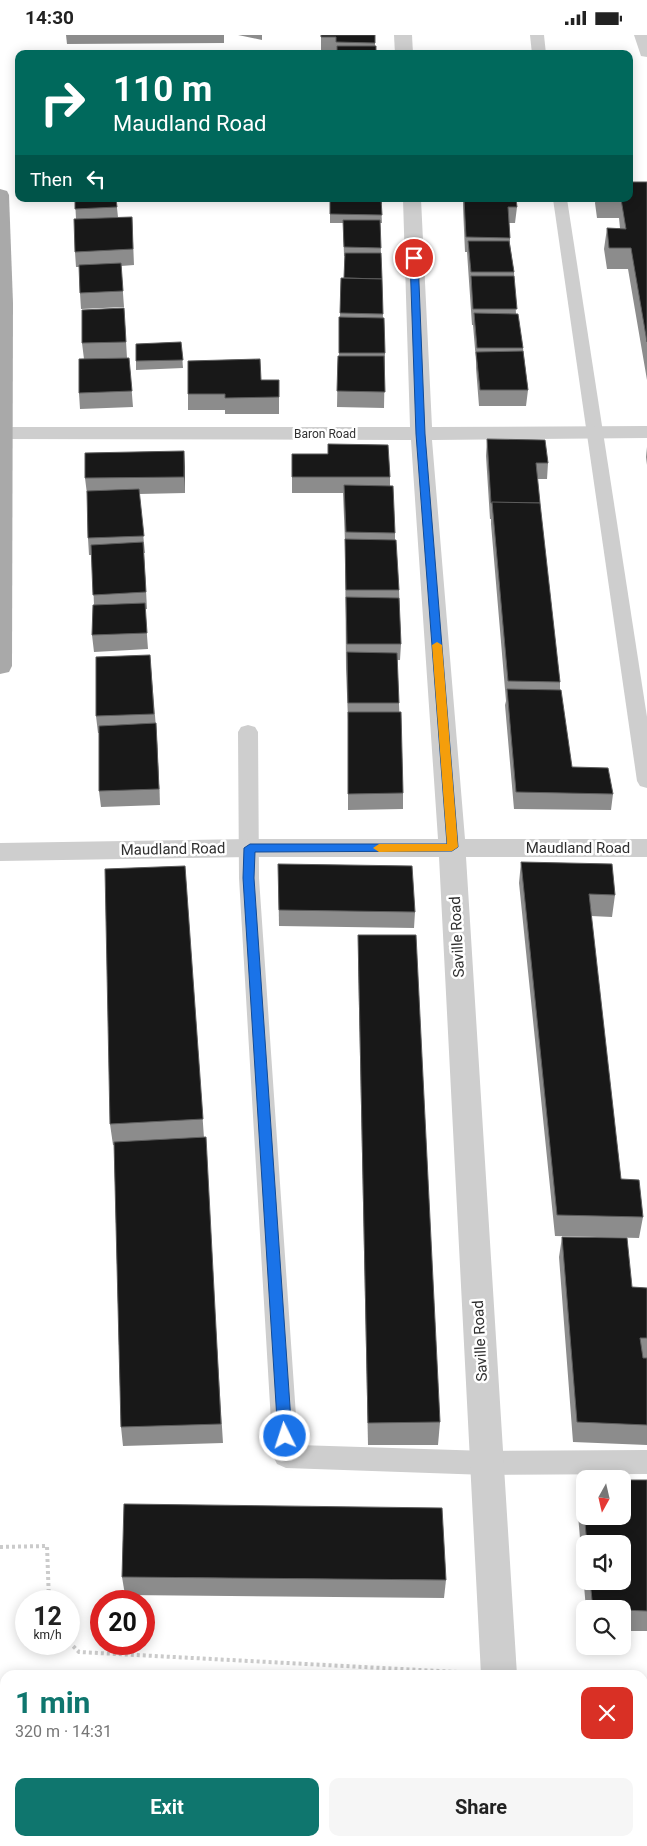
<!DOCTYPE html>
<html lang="en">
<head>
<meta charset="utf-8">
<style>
	:root { --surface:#fff; --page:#f6f6f6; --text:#222; --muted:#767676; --accent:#0f766e }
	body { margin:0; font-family:Roboto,sans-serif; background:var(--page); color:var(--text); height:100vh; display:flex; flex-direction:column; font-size:19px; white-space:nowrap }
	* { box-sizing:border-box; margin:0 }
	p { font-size:16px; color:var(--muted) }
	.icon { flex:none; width:28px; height:28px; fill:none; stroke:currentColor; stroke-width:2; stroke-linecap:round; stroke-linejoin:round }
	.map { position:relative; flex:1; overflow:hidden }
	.details { position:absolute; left:0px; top:1635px; width:648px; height:176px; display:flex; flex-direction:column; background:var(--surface); border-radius:15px 15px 0 0; box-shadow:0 2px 12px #0003 }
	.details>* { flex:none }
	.hud { position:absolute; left:15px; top:15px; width:618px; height:152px; border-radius:10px; box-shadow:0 2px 12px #0003; background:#00695c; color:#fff; overflow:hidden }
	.needle { width:32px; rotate:188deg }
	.tools { position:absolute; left:576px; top:1435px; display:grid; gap:10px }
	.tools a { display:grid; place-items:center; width:55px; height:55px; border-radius:10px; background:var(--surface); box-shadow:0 2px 12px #0003; font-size:25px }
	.speed { position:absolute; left:15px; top:1555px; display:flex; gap:10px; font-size:25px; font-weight:700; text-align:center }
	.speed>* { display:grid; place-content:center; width:65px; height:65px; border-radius:50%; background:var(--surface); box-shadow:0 2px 12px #0003; line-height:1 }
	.speed small { font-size:12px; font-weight:400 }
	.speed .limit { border:8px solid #d22; background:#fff; color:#111 }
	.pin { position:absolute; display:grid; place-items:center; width:42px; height:42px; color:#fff; margin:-21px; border:2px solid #fff; border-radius:50%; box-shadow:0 1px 5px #0007 }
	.me { position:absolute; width:55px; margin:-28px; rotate:356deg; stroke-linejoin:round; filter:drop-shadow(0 0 4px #0008) }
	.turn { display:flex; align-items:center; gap:18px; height:105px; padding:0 15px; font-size:22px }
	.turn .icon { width:65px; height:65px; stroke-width:2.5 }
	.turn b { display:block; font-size:35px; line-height:42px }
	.then { display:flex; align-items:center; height:48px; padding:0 15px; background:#0003; gap:10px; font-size:19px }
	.round { display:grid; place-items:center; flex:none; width:52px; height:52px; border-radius:10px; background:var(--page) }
	.overview { display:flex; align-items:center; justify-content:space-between; height:85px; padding:0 15px }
	h1 { font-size:30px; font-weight:700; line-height:38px; color:var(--accent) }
	.cta { display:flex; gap:10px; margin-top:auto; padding:10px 15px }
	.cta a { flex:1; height:58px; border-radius:10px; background:var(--accent); color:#fff; font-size:20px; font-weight:700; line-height:58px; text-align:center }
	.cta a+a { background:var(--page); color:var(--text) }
	.status { display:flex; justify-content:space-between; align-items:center; height:35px; padding:0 25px; background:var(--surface); direction:ltr }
	.status svg { height:14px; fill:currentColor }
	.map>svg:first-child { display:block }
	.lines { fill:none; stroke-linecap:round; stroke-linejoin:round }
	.path { stroke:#cbcbcb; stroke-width:4; stroke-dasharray:3 3; stroke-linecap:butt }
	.lane { fill:#cecece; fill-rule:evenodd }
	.street { fill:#cecece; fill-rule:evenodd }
	.secondary { fill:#bbb; fill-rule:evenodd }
	.primary { fill:#a9a9a9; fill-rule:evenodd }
	.wall { fill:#8c8c8c; fill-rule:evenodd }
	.shaded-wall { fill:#5d5d5d }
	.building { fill:#181818; stroke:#5d5d5d }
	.route { fill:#1a73e8; stroke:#114b97 }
	.slow { fill:#f59e0b }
	.labels { text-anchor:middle; stroke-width:5; stroke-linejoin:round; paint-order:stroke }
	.far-street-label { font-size:12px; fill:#313131; stroke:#fff }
	.street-label { font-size:15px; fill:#313131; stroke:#fff }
</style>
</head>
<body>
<div class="status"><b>14:30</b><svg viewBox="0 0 49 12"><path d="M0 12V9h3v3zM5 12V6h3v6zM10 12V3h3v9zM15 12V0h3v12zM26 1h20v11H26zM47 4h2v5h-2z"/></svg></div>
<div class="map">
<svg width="647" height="1811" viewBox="0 0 647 1811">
	<rect width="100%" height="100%" fill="#fff"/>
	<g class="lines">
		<g class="path">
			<polyline points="0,1512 47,1511 49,1566"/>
			<polyline points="69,1607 79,1617 458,1637"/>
			<polyline points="642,1646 647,1646"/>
		</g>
		<g class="lane">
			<polygon points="530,0 544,0 546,19 532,19"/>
			<polygon points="553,164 567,164 647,682 647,753 640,751 637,746"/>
			<polygon points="248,690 255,692 258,697 259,843 298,1410 487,1416 647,1415 647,1439 487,1440 286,1433 277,1429 273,1421 239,843 238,697 241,692"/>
		</g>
		<g class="street">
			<polygon points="394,0 412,0 413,19 395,19"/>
			<polygon points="634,0 647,0 647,22 641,21"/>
			<polygon points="403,164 421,164 432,392 647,391 647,403 432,405 465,804 647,804 647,822 466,822 517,1640 481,1640 439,822 250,822 0,826 0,808 250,804 438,804 411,405 0,404 0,392 410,392"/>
			<polygon points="642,1800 646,1811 608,1811 607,1806 642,1806"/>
		</g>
		<g class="secondary">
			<rect x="0" y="1655" width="5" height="36"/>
			<rect x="642" y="1677" width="5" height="36"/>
		</g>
		<polygon class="primary" points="0,154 7,156 9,160 13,268 12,631 9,637 0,639"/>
	</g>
	<g class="wall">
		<polygon points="66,0 224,0 224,8 67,9"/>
		<polygon points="238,0 262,0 262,5"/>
		<polygon points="321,0 375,0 375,11 376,19 321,16"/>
		<polygon points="647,147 647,345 628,234 607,234 604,214 607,193 620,193 619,183 597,183 595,168 596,164 629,164"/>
		<polygon points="75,164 116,164 118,182 132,182 134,230 121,231 124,272 81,274 80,258 79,232 76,232 75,217 76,184"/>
		<polygon points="330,164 382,164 382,169 381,169 382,188 380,188 383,283 385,318 384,373 337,372 338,321 339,321 341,243 344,243 345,221 344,221 343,188 330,188"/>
		<polygon points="463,164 516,164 517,172 515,188 509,188 510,203 510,209 514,237 516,279 523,313 528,355 526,371 479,371 476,333 476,326 473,290 472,290 467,217 465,217 463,173"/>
		<polygon points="124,273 127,323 129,323 133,372 80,374 79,358 84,324 82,308"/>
		<polygon points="181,307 183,333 136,335 136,326"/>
		<polygon points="261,345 279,345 279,379 225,379 225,375 188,375 188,359"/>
		<polygon points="487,404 548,428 547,444 537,444 560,647 560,655 572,732 613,759 611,775 514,774 505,670 506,666 491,489 491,484 490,484 486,421"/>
		<polygon points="647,412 647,430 646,422"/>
		<polygon points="184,416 185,458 139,459 145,518 144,518 147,574 145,574 148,614 94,617 92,600 94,570 92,520 89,520 88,503 87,459 85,443"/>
		<polygon points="292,419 390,442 390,451 395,498 395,505 399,555 401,609 400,625 397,625 403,758 403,774 348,775 348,685 346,634 345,507 343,458 292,458"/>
		<polygon points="150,620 157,705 160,770 101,772 99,756 99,698 98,698 96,681"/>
		<polygon points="521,827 615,860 612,882 591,881 621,1144 643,1182 639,1203 555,1201 519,848"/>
		<polygon points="278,829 415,877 414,893 279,891"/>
		<polygon points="185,831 204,1103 223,1408 123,1411 121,1392 114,1110 113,1110 110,1089"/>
		<polygon points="358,900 440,1387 438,1410 368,1410 358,925"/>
		<polygon points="562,1202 632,1252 647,1253 647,1410 573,1407 559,1222"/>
		<path d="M647,1445V1596H622V1574H586L577,1468L581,1446ZM585,1509H622V1546H585Z"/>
		<polygon points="122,1542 446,1545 444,1563 125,1560"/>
	</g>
	<g class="shaded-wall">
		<polygon points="184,416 185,432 185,458 184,442"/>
		<polygon points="156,688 157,705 160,770 159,754"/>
	</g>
	<g class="building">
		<polygon points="321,0 375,0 375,8 336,7 336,2 321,2"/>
		<polygon points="337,11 376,11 376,19 320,19 320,16 337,16"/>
		<polygon points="629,147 647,147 647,307 631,213 609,213 607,193 626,194 621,164 629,164"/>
		<polygon points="75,164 116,164 117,172 75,174"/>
		<polygon points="330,164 381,164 382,180 330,179"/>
		<polygon points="464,164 516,164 517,172 508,172 510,203 466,202"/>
		<polygon points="132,182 133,214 75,217 74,184"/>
		<polygon points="343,185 380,185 381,213 344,212"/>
		<polygon points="468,206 509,206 514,237 471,237"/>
		<polygon points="345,218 381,218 382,244 344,243"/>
		<polygon points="121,228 123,256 80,258 79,230"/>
		<polygon points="471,241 514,241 517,274 473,274"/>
		<polygon points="341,243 382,244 383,279 340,278"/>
		<polygon points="124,273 126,307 82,308 82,275"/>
		<polygon points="474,278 518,279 523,313 477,313"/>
		<polygon points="339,282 384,283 385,318 339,318"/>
		<polygon points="181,307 183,325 136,326 136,309"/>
		<polygon points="523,316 528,355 480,355 476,317"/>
		<polygon points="338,321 384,321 385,357 337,356"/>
		<polygon points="129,323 132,356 79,358 79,324"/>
		<polygon points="260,324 261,345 279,345 279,362 225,363 225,359 188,359 188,326"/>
		<polygon points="487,404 545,405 548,428 536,428 540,468 491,468"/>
		<polygon points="328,409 388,410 390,442 292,442 292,419 328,419"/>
		<polygon points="184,416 184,442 85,443 85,418"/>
		<polygon points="344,450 393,451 395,498 346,497"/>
		<polygon points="139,454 144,501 88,503 87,456"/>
		<polygon points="492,467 540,468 560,647 508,646"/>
		<polygon points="345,504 396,505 399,555 346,555"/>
		<polygon points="143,507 146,557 93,560 91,510"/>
		<polygon points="346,562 399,563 401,609 347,609"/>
		<polygon points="145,568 147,598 92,600 93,570"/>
		<polygon points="347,617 397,618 399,668 348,668"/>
		<polygon points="150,620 154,679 96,681 96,622"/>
		<polygon points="507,654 561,655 572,732 608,733 613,759 516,757"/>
		<polygon points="348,677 401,677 403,758 348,759"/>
		<polygon points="156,688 159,754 99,756 99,691"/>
		<polygon points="521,827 612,829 615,860 589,859 621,1144 639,1145 643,1182 557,1180"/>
		<polygon points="278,829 412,831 415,877 279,875"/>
		<polygon points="185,831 203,1084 110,1089 105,834"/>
		<polygon points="358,900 416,900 440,1387 368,1388"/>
		<polygon points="206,1102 221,1389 121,1392 114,1107"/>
		<polygon points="562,1202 627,1203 632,1252 647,1253 647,1303 640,1303 643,1323 647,1323 647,1390 577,1387"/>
		<polygon points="622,1445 647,1445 647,1576 622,1575 622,1574 593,1574 590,1546 622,1546 622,1509 587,1509 581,1446 585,1446 585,1481 622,1481"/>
		<polygon points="124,1469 442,1473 446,1545 122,1542"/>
	</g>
	<polygon class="route" points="414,220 418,223 425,399 458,812 452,816 255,817 254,843 292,1401 290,1406 285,1407 280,1406 278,1401 243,843 244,813 250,809 447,809 416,399 410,223"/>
	<polygon class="slow" points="437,607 442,610 458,812 452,816 379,817 373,813 379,809 447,809 432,610"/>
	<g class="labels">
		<g class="far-street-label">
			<text x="325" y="403">Baron Road</text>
		</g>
		<g class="street-label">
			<text x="578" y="818">Maudland Road</text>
			<text transform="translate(173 814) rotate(-1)" y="5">Maudland Road</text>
			<text transform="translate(457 902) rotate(-93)" y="5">Saville Road</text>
			<text transform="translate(480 1306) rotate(-93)" y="5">Saville Road</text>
		</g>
	</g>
</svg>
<div class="tools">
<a><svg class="needle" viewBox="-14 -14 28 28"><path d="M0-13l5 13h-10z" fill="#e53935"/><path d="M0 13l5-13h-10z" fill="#767676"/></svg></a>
<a><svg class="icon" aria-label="sound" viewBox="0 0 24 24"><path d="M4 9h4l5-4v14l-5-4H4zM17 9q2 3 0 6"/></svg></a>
<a><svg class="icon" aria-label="search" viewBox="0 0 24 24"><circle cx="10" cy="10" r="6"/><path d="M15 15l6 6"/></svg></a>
</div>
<div class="speed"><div>12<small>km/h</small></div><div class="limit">20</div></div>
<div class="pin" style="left:414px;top:223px;background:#d93025"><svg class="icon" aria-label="arrive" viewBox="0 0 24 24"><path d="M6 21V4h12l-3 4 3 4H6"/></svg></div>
<svg class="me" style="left:285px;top:1401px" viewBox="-20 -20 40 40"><circle r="17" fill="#1a73e8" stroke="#fff" stroke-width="3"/><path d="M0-11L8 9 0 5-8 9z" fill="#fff"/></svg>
<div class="hud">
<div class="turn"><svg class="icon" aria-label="right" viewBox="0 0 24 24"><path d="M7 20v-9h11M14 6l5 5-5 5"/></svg><div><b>110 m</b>Maudland Road</div></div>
<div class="then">Then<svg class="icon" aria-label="left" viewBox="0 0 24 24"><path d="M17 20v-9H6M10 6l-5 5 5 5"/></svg></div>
</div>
<section class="details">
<div class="overview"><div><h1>1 min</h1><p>320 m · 14:31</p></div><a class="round" style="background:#d93025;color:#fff"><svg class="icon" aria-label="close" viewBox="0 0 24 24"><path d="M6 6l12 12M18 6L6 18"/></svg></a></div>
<div class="cta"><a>Exit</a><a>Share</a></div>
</section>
</div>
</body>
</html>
